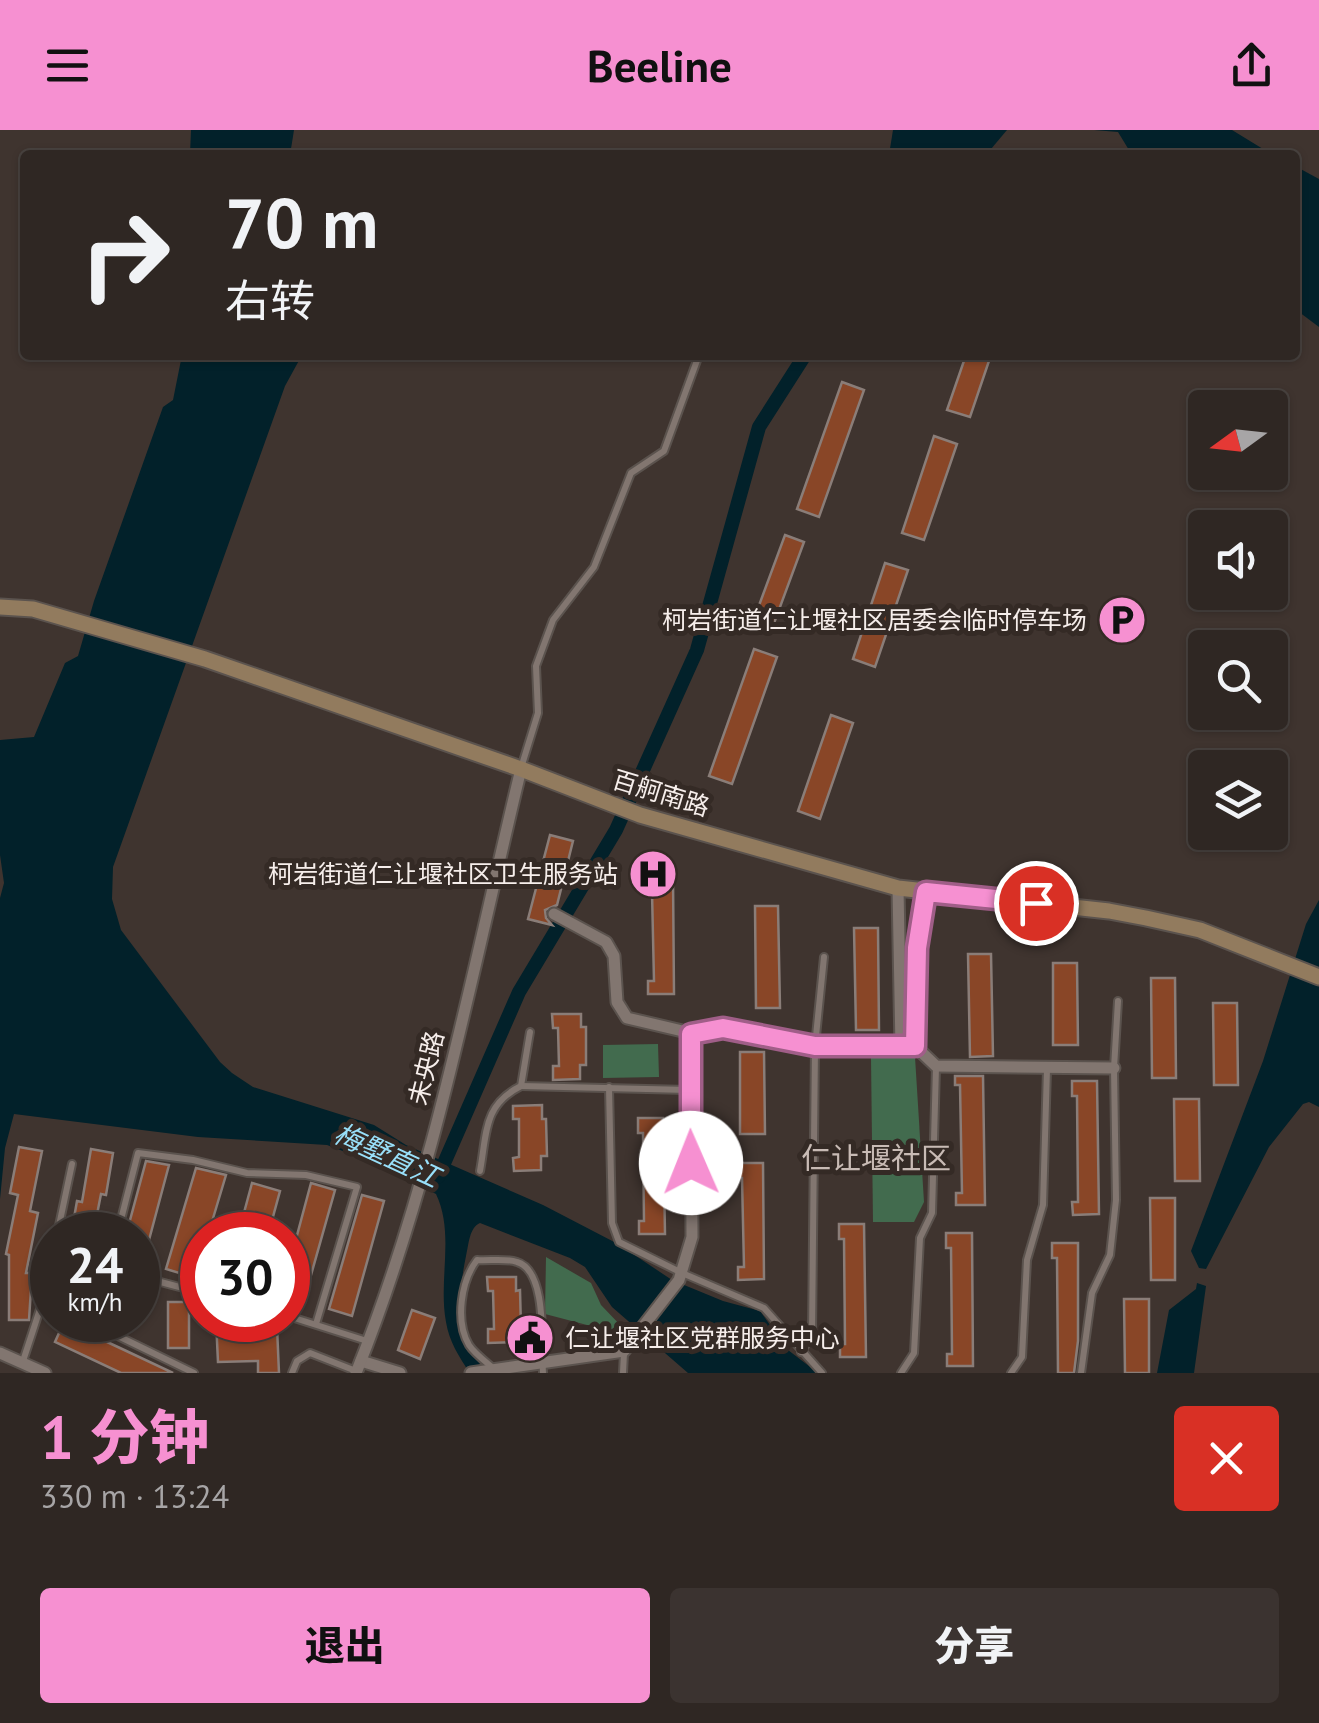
<!DOCTYPE html>
<html lang="zh">
<head>
<meta charset="utf-8">
<style>
	:root { --surface:#2f2723; --page:#3b3330; --text:#f1f3f6; --muted:#a7a5a6; --line:#4a4441; --accent:#f690d1 }
	body { margin:0; font-family:"PT Sans","Noto Sans SC",sans-serif; background:var(--page); color:var(--text); height:100vh; display:flex; flex-direction:column; font-size:38px; white-space:nowrap }
	* { box-sizing:border-box; margin:0 }
	p { font-size:32px; color:var(--muted) }
	.icon { flex:none; width:55px; height:55px; fill:none; stroke:currentColor; stroke-width:2; stroke-linecap:round; stroke-linejoin:round }
	.map { position:relative; height:1243px; overflow:hidden }
	.drawer { display:flex; flex-direction:column; background:var(--surface); flex:1 }
	.drawer>* { flex:none }
	.guide { position:absolute; left:20px; top:20px; width:1280px; height:210px; border-radius:10px; box-shadow:0 2px 8px #0004,0 0 0 2px var(--line); background:#2f2723; color:var(--text); overflow:hidden }
	.needle { width:65px; rotate:255deg }
	.buttons { position:absolute; left:1188px; top:260px; display:grid; gap:20px }
	.buttons a { display:grid; place-items:center; width:100px; height:100px; border-radius:10px; background:var(--surface); box-shadow:0 2px 8px #0004,0 0 0 2px var(--line); font-size:50px }
	.speed { position:absolute; left:30px; top:1082px; display:flex; gap:20px; font-size:50px; font-weight:700; text-align:center }
	.speed>* { display:grid; place-content:center; width:130px; height:130px; border-radius:50%; background:var(--surface); box-shadow:0 2px 8px #0004,0 0 0 2px var(--line); line-height:1 }
	.speed small { font-size:25px; font-weight:400 }
	.speed .limit { border:15px solid #d22; background:#fff; color:#111 }
	.pin { position:absolute; display:grid; place-items:center; width:85px; height:85px; color:#fff; margin:-42px; border:5px solid #fff; border-radius:50%; box-shadow:0 2px 10px #0007 }
	.me { position:absolute; width:110px; margin:-55px; rotate:359deg; stroke-linejoin:round; filter:drop-shadow(0 0 8px #0008) }
	.turn { display:flex; align-items:center; gap:35px; height:210px; padding:0 40px; font-size:45px }
	.turn .icon { width:130px; height:130px; stroke-width:2.5 }
	.turn b { display:block; font-size:70px; line-height:85px }
	.round { display:grid; place-items:center; flex:none; width:105px; height:105px; border-radius:10px; background:var(--page) }
	.summary { display:flex; align-items:center; justify-content:space-between; height:170px; padding:0 40px }
	h1 { font-size:60px; font-weight:800; line-height:75px; color:var(--accent) }
	.primary-button { display:flex; gap:20px; margin-top:auto; padding:20px 40px }
	.primary-button a { flex:1; height:115px; border-radius:10px; background:var(--accent); color:#111; font-size:40px; font-weight:800; line-height:115px; text-align:center }
	.primary-button a+a { background:var(--page); color:var(--text) }
	header { display:flex; justify-content:space-between; align-items:center; height:130px; padding:0 40px; background:var(--accent); color:#111; font-size:45px; font-weight:800 }
	.map>svg:first-child { display:block }
	.green { fill:#426b4e }
	.water { fill:#02212a }
	.lines { fill:none; stroke-linecap:round; stroke-linejoin:round }
	.canal { stroke:#02212a; stroke-width:14 }
	.building { fill:#894627; stroke:#8a7d78; stroke-width:2.5 }
	.lane-casing { stroke:#5b534e; stroke-width:10 }
	.street-casing { stroke:#5b534e; stroke-width:15 }
	.secondary-casing { stroke:#5b534e; stroke-width:19 }
	.lane { stroke:#827670; stroke-width:6 }
	.street { stroke:#827670; stroke-width:11 }
	.secondary { stroke:#927b5e; stroke-width:15 }
	.route-casing { stroke:#a05e88; stroke-width:25 }
	.route { stroke:#f690d1; stroke-width:18 }
	.labels { text-anchor:middle; stroke-width:10; stroke-linejoin:round; paint-order:stroke }
	.poi-label { font-size:25px; fill:#f6eeeb; stroke:#342a25; text-anchor:end }
	.street-label { font-size:25px; fill:#f6eeeb; stroke:#342a25 }
	.water-label { font-size:28px; font-style:italic; fill:#98dff9; stroke:#342a25 }
	.quarter-label { font-size:30px; fill:#c8bbb5; stroke:#342a25 }
</style>
</head>
<body>
<header><svg class="icon" aria-label="menu" viewBox="0 0 24 24"><path d="M4 6h16M4 12h16M4 18h16"/></svg>Beeline<svg class="icon" aria-label="share" viewBox="0 0 24 24"><path d="M12 15V3M7 8l5-5 5 5M5 13v7h14v-7"/></svg></header>
<div class="map">
<svg width="1319" height="1243" viewBox="0 0 1319 1243">
	<rect width="100%" height="100%" fill="#3f342f"/>
	<g class="green">
		<polygon points="658,914 659,947 603,948 603,915"/>
		<polygon points="915,927 924,1072 914,1092 873,1092 871,928"/>
		<polygon points="546,1127 591,1153 601,1175 624,1199 621,1208 607,1213 587,1195 545,1184"/>
	</g>
	<g class="water">
		<polygon points="191,0 294,0 290,25 190,25"/>
		<polygon points="893,0 1007,0 986,25 889,25"/>
		<polygon points="1094,0 1232,0 1273,25 1132,25 1118,2"/>
		<polygon points="1295,36 1319,49 1319,197 1295,179"/>
		<path d="M182,225H302L285,256L113,737L112,769L121,800L220,932L232,943L253,957L374,995L406,1015L543,1075L618,1114L672,1150L723,1171L760,1181L788,1220L818,1243H688L612,1177L585,1137L570,1128L480,1093C469,1098 469,1114 466,1126C457,1170 455,1209 488,1243H470C459,1227 449,1211 446,1192C438,1149 455,1104 436,1064L374,1033L327,1015L198,1007L14,984L5,1018L0,1069V768L4,753L0,725V610L34,607L65,533L78,526L94,471L163,277L173,270Z"/>
		<polygon points="1319,770 1319,977 1309,972 1303,974 1269,1017 1206,1139 1199,1138 1191,1121 1263,931 1306,794"/>
		<polygon points="1197,1153 1206,1156 1194,1243 1157,1243 1169,1180 1196,1159"/>
	</g>
	<g class="lines">
		<polyline class="canal" points="438,1047 519,862 616,700 697,520 759,297 805,225"/>
	</g>
	<g class="building">
		<polygon points="966,225 991,225 970,287 947,280"/>
		<polygon points="842,252 864,260 819,387 797,379"/>
		<polygon points="934,306 957,314 924,410 902,403"/>
		<polygon points="785,405 804,412 773,496 754,489"/>
		<polygon points="885,433 908,440 875,537 853,529"/>
		<polygon points="754,519 777,527 732,654 709,646"/>
		<polygon points="831,585 853,593 820,689 798,681"/>
		<polygon points="550,705 573,711 557,775 545,780 546,788 552,795 528,789"/>
		<polygon points="673,747 674,864 648,864 648,851 654,851 652,762 648,762 647,748"/>
		<polygon points="755,776 778,776 780,878 756,878"/>
		<polygon points="854,798 878,798 879,900 856,900"/>
		<polygon points="968,824 991,824 993,926 970,927"/>
		<polygon points="1053,833 1077,833 1078,915 1053,915"/>
		<polygon points="1151,848 1175,848 1176,948 1152,948"/>
		<polygon points="1213,873 1237,873 1238,955 1214,955"/>
		<polygon points="552,884 581,884 581,897 586,897 586,935 580,935 580,949 553,950 553,936 559,936 558,898 553,898"/>
		<polygon points="740,922 764,922 765,1004 740,1004"/>
		<polygon points="955,946 983,946 985,1075 956,1075 956,1063 962,1063 960,955 955,955"/>
		<polygon points="1072,951 1097,951 1099,1084 1073,1085 1072,1072 1078,1072 1077,966 1072,966"/>
		<polygon points="1174,969 1199,969 1200,1051 1175,1051"/>
		<polygon points="542,975 542,989 546,989 547,1026 541,1026 541,1040 514,1041 513,1028 519,1027 519,989 513,989 513,976"/>
		<polygon points="638,988 663,988 665,1104 639,1104 639,1091 644,1091 643,1003 638,1003"/>
		<polygon points="19,1017 42,1021 30,1081 38,1083 26,1143 32,1143 29,1190 9,1190 9,1125 6,1124 18,1065 10,1063"/>
		<polygon points="91,1019 113,1023 106,1065 101,1064 93,1105 71,1105 77,1071 82,1072"/>
		<polygon points="146,1031 169,1035 141,1140 138,1139 138,1105 126,1105"/>
		<polygon points="737,1033 763,1033 764,1149 738,1150 738,1137 744,1137 742,1048 738,1048"/>
		<polygon points="196,1038 226,1045 208,1105 202,1105 202,1125 196,1148 166,1139"/>
		<polygon points="252,1053 280,1061 268,1105 238,1105"/>
		<polygon points="311,1053 335,1060 302,1177 288,1173 288,1139"/>
		<polygon points="362,1065 384,1071 352,1186 329,1179"/>
		<polygon points="1150,1068 1175,1068 1175,1150 1151,1150"/>
		<polygon points="839,1094 864,1094 866,1227 840,1227 840,1214 845,1214 844,1109 839,1109"/>
		<polygon points="946,1103 972,1103 973,1236 947,1236 947,1224 952,1224 951,1118 946,1118"/>
		<polygon points="1052,1113 1078,1113 1078,1211 1074,1243 1058,1243 1057,1128 1052,1128"/>
		<polygon points="487,1147 516,1147 516,1161 520,1160 521,1198 515,1198 515,1212 488,1213 488,1199 494,1199 493,1161 488,1161"/>
		<polygon points="1124,1169 1149,1169 1149,1243 1125,1243"/>
		<rect x="168" y="1172" width="21" height="46"/>
		<polygon points="412,1180 435,1188 420,1229 398,1220"/>
		<polygon points="216,1190 237,1190 237,1198 277,1197 279,1243 258,1243 258,1231 218,1232"/>
		<polygon points="64,1192 120,1218 173,1243 121,1243 55,1212"/>
	</g>
	<g class="lines">
		<g class="lane-casing">
			<g id="lane">
				<polyline points="521,638 538,583 536,536 553,490 594,437 631,343 664,321 699,225"/>
				<polyline points="521,956 689,960"/>
				<polyline points="609,957 612,1093 619,1112 682,1143 764,1178 822,1243"/>
				<path d="M480,1041C487,1003 483,975 521,956L530,902"/>
				<polyline points="57,1105 72,1034"/>
				<polyline points="117,1105 138,1023 193,1030 247,1043 306,1045 357,1057 316,1194"/>
				<polyline points="138,1146 202,1163"/>
				<polyline points="288,1186 367,1211"/>
				<polyline points="85,1190 194,1243"/>
				<polyline points="801,1222 812,1205 815,916 824,827"/>
				<polyline points="23,1231 43,1170 52,1126"/>
				<path d="M493,1238C486,1232 474,1223 469,1215C455,1191 461,1151 477,1130C489,1131 506,1128 517,1132C548,1141 541,1216 543,1243"/>
				<polyline points="292,1243 297,1231 310,1223 356,1241"/>
				<polyline points="623,1243 624,1223"/>
				<polyline points="901,1243 914,1223 920,1108 932,1083 936,937"/>
				<polyline points="1011,1243 1022,1227 1027,1130 1043,1075 1047,939"/>
				<polyline points="1081,1243 1092,1163 1110,1125 1116,1070 1114,938 1118,871"/>
			</g>
		</g>
		<g class="street-casing">
			<g id="street">
				<polyline points="898,758 901,918"/>
				<polyline points="554,784 606,812 614,826 617,872 627,888 691,903 723,898 815,916 915,916 936,936 1114,938"/>
				<polyline points="915,916 917,818 926,762"/>
				<polyline points="0,1223 45,1243"/>
				<polyline points="361,1231 400,1243"/>
				<path d="M356,1243C434,1049 472,841 521,639"/>
				<polyline points="471,1243 624,1221 679,1150 692,1107 691,903"/>
			</g>
		</g>
		<g class="secondary-casing">
			<polyline id="secondary" points="0,477 33,479 205,529 521,639 640,685 898,758 1109,781 1146,788 1200,800 1319,847"/>
		</g>
		<use href="#lane" class="lane"/>
		<use href="#street" class="street"/>
		<use href="#secondary" class="secondary"/>
	</g>
	<g class="lines">
		<g class="route-casing">
			<polyline id="route" points="691,1033 691,904 723,898 815,916 915,916 917,818 926,762 1036,773"/>
		</g>
		<use href="#route" class="route"/>
	</g>
	<defs>
		<g id="parking-disc" transform="scale(2.5)"><circle r="9.5" fill="#f690d1" stroke="#342a25"/><path d="M-3.5-5.5H1a3.5 3.5 0 0 1 0 7H-1V5.5H-3.5ZM-1-3.4V-.6H.8a1.4 1.4 0 0 0 0-2.8Z" fill="#111"/></g>
		<g id="hospital-disc" transform="scale(2.5)"><circle r="9.5" fill="#f690d1" stroke="#342a25"/><path d="M-5-5h3v3.5h4V-5h3V5h-3V1.5h-4V5h-3Z" fill="#111"/></g>
		<g id="civic-disc" transform="scale(2.5)"><circle r="9.5" fill="#f690d1" stroke="#342a25"/><path d="M-.6-6.5H3V-4.5H.6V-3L4-1V1h2V6H-6V1h2V-1L-.6-3ZM-1.2 2.5V6h2.4V2.5Z" fill="#111"/></g>
	</defs>
	<g fill-rule="evenodd">
		<use href="#parking-disc" x="1122" y="490"/>
		<use href="#hospital-disc" x="653" y="744"/>
		<use href="#civic-disc" x="530" y="1208"/>
	</g>
	<g class="labels">
		<g class="poi-label">
			<text x="1087" y="499">柯岩街道仁让堰社区居委会临时停车场</text>
			<text x="618" y="753">柯岩街道仁让堰社区卫生服务站</text>
			<text x="565" y="1217" text-anchor="start">仁让堰社区党群服务中心</text>
		</g>
		<g class="street-label">
			<text transform="translate(661 663) rotate(17)" y="9">百舸南路</text>
			<text transform="translate(426 938) rotate(-76)" y="9">未央路</text>
		</g>
		<g class="water-label">
			<text transform="translate(387 1025) rotate(25)" y="10">梅墅直江</text>
		</g>
		<g class="quarter-label">
			<text x="876" y="1039">仁让堰社区</text>
		</g>
	</g>
</svg>
<div class="buttons">
<a><svg class="needle" viewBox="-14 -14 28 28"><path d="M0-13l5 13h-10z" fill="#e53935"/><path d="M0 13l5-13h-10z" fill="#a7a5a6"/></svg></a>
<a><svg class="icon" aria-label="sound" viewBox="0 0 24 24"><path d="M4 9h4l5-4v14l-5-4H4zM17 9q2 3 0 6"/></svg></a>
<a><svg class="icon" aria-label="search" viewBox="0 0 24 24"><circle cx="10" cy="10" r="6"/><path d="M15 15l6 6"/></svg></a>
<a><svg class="icon" aria-label="layers" viewBox="0 0 24 24"><path d="M12 4l9 5-9 5-9-5zM3 14l9 5 9-5"/></svg></a>
</div>
<div class="speed"><div>24<small>km/h</small></div><div class="limit">30</div></div>
<div class="pin" style="left:1036px;top:773px;background:#d93025"><svg class="icon" aria-label="arrive" viewBox="0 0 24 24"><path d="M6 21V4h12l-3 4 3 4H6"/></svg></div>
<svg class="me" style="left:691px;top:1033px" viewBox="-20 -20 40 40"><circle r="19" fill="#fff"/><path d="M0-13L10 11 0 6-10 11z" fill="#f690d1"/></svg>
<div class="guide">
<div class="turn"><svg class="icon" aria-label="right" viewBox="0 0 24 24"><path d="M7 20v-9h11M14 6l5 5-5 5"/></svg><div><b>70 m</b>右转</div></div>
</div>
</div>
<section class="drawer">
<div class="summary"><div><h1>1 分钟</h1><p>330 m · 13:24</p></div><a class="round" style="background:#d93025;color:#fff"><svg class="icon" aria-label="close" viewBox="0 0 24 24"><path d="M6 6l12 12M18 6L6 18"/></svg></a></div>
<div class="primary-button"><a>退出</a><a>分享</a></div>
</section>
</body>
</html>
